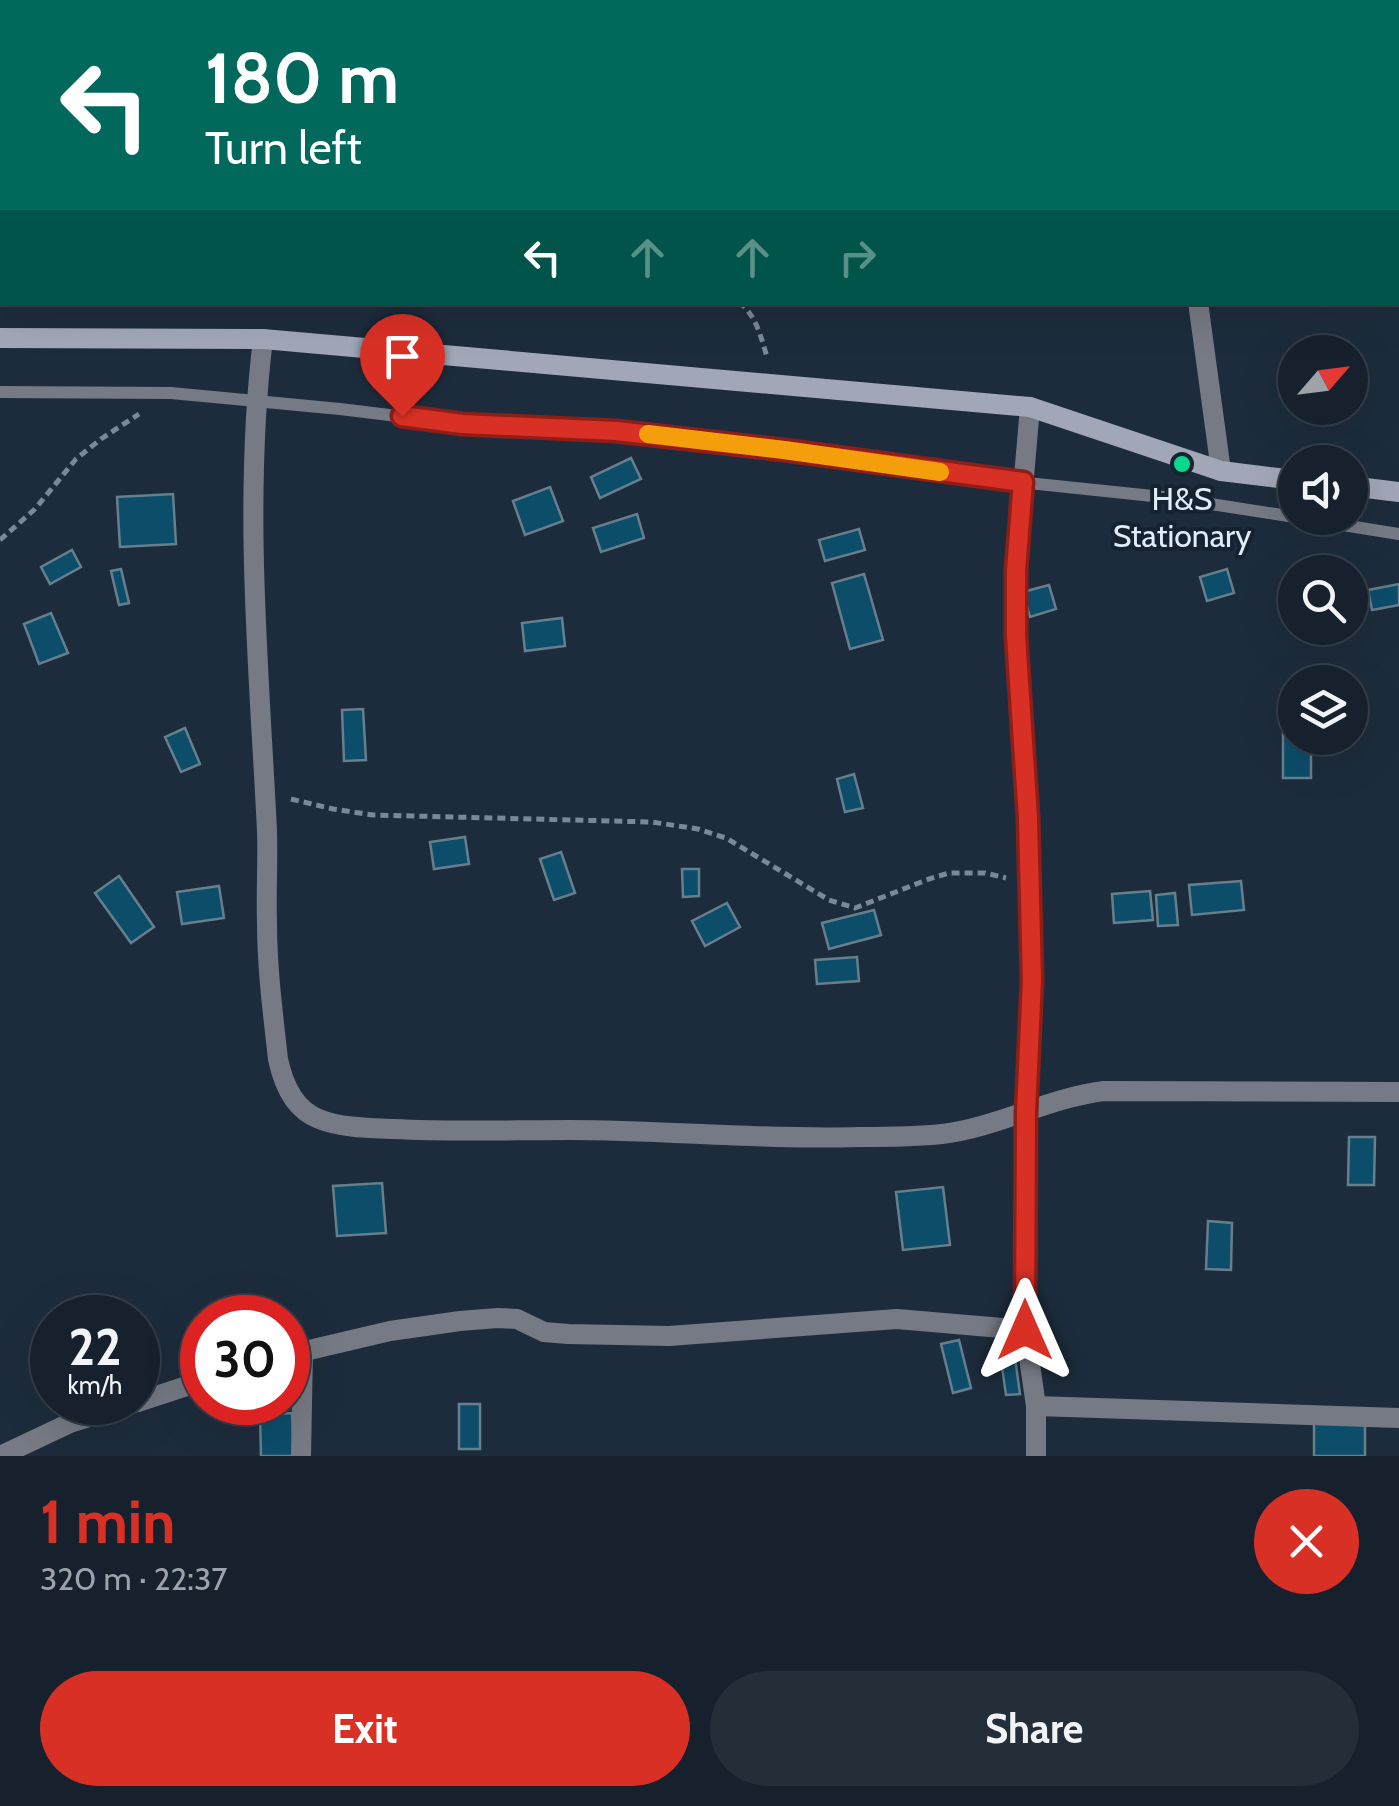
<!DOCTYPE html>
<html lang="en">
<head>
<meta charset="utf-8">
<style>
	:root { --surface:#16212d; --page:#232e39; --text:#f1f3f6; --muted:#9ea3aa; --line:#353e49; --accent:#d93025 }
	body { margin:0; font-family:Cabin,sans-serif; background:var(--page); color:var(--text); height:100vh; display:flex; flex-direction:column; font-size:38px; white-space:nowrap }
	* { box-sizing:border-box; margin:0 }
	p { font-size:32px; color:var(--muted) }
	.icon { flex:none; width:55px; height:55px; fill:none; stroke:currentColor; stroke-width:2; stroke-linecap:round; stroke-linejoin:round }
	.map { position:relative; height:1456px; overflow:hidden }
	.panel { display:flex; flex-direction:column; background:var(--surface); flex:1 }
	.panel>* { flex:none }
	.top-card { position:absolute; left:0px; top:0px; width:1400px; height:305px; box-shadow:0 10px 40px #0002,0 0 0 2px var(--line); background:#00695c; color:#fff; overflow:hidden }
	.needle { width:65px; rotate:62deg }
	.fabs { position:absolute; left:1278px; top:335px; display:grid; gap:20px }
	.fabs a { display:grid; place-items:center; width:90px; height:90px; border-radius:50%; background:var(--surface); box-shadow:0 10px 40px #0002,0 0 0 2px var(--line); font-size:50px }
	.speed { position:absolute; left:30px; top:1295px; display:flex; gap:20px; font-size:50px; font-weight:700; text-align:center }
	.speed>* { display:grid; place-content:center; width:130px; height:130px; border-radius:50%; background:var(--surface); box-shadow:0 10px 40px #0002,0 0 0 2px var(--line); line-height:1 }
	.speed small { font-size:25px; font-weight:400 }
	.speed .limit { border:15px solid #d22; background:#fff; color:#111 }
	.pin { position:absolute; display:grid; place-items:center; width:85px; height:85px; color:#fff; margin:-102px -42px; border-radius:50% 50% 50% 0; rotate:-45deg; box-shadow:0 0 10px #0007 }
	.pin .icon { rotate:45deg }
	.me { position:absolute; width:110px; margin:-55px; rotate:0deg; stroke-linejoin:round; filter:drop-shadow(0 0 8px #0008) }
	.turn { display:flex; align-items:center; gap:35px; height:210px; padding:0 40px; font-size:45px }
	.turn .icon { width:130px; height:130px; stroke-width:2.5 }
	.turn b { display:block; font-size:70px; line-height:85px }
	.lanes { display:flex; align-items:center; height:95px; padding:0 40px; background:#0003; justify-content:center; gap:50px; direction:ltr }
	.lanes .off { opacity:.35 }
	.round { display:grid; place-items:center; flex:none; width:105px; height:105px; border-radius:52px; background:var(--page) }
	.headline { display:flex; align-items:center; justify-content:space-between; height:170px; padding:0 40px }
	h1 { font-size:60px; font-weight:700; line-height:75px; color:var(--accent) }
	.action { display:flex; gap:20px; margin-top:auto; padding:20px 40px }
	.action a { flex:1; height:115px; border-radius:60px; background:var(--accent); color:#fff; font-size:40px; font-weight:700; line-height:115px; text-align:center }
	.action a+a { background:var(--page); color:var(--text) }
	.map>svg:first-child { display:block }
	.building { fill:#0c4d6a; stroke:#677f8d; stroke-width:2.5 }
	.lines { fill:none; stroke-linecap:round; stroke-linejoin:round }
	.path { stroke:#7b8895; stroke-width:5; stroke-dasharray:8 5; stroke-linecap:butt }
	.lane { stroke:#767a84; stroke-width:12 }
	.street { stroke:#767a84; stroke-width:20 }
	.secondary { stroke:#a1a7b7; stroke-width:20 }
	.route-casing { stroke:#8d1f18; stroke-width:25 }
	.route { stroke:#d93025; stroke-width:18 }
	.slow { stroke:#f59e0b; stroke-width:18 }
	.poi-dot { fill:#0ad98b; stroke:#142232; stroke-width:4 }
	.labels { text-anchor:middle; stroke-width:8; stroke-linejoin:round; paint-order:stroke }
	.poi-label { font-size:32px; fill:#e2ecf6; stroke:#142232 }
</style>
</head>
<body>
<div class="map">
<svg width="1399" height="1456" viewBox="0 0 1399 1456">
	<rect width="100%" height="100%" fill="#1d2c3c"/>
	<g class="building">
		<polygon points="631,458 641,479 600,498 591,477"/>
		<polygon points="550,487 563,521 525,535 513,501"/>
		<polygon points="173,494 176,544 120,547 117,497"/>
		<polygon points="637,514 644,538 601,552 593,528"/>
		<polygon points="859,529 865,550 825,561 819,540"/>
		<polygon points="72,550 81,567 50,584 41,567"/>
		<polygon points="121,569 129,603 119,605 111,571"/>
		<polygon points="1227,569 1234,593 1207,601 1200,577"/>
		<polygon points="864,574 883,640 850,649 832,583"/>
		<polygon points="1399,584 1399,605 1372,610 1368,590"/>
		<polygon points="1049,585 1056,609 1030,617 1023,592"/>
		<polygon points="51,613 68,653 39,664 24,624"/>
		<polygon points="562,618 565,646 525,651 522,623"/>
		<polygon points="363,709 366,760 344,761 342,710"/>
		<polygon points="185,728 200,764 181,772 165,737"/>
		<polygon points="1283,730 1295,730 1295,738 1311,738 1311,778 1283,778"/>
		<polygon points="854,774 863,808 845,812 837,779"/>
		<polygon points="465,837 469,864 434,869 430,842"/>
		<polygon points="561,852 575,893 554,900 540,859"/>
		<polygon points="682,869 699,869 699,896 683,897"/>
		<polygon points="119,876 154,927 131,943 95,893"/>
		<polygon points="1241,881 1244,910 1192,915 1189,885"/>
		<polygon points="219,886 224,918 182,924 177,892"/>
		<polygon points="1150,891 1153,920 1114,923 1112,894"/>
		<polygon points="1175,893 1178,925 1158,926 1156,895"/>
		<polygon points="727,903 740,927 705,946 692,921"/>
		<polygon points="874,910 881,935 829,949 822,923"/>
		<polygon points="857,957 859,981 817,984 815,960"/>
		<polygon points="1349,1137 1375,1137 1374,1185 1348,1185"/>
		<polygon points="382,1183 386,1233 337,1236 333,1186"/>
		<polygon points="943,1187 950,1245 903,1250 896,1192"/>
		<polygon points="1208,1221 1232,1223 1231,1270 1206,1269"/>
		<polygon points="959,1340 971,1388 953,1393 941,1344"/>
		<polygon points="1015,1358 1020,1394 1006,1395 1001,1360"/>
		<rect x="459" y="1404" width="21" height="45"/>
		<polygon points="292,1413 294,1456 261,1456 260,1415"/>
		<rect x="1314" y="1422" width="51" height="34"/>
	</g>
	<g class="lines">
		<g class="path">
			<polyline points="0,163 2,164"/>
			<path d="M739,302C756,315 761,337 767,357"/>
			<polyline points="0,540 35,509 76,459 101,439 139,414"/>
			<polyline points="291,799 333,809 373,815 652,822 698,829 726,838 829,900 855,908 929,879 949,873 985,873 1006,878"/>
		</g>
		<g class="lane">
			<polyline points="0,392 171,393 340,409 463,424 616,431 785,450 971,477 1172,498 1295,517"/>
			<polyline points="1299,518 1399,534"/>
		</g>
		<g class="street">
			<polyline points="1158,2 1158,0"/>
			<polyline points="1198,302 1221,471"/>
			<path d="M263,339C243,502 259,668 267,831C268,862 266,892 267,923C267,968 273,1014 278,1059C283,1083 293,1109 319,1119C341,1128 370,1128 394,1129C452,1132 510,1130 569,1130C666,1130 762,1140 859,1137C886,1137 915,1137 942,1134C998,1127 1048,1098 1104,1091L1399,1092"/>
			<polyline points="1030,407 1016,570 1017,636 1030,885 1032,980 1026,1112 1025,1330 1036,1406 1036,1456"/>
			<polyline points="288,1355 390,1331 460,1321 498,1318 517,1319 544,1332 568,1334 669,1336 897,1319 1025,1330"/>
			<polyline points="138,1402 202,1381"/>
			<polyline points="1036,1406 1399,1418"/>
			<polyline points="0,1456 70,1423 137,1402"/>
			<polyline points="301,1456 303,1352"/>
		</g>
		<g class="secondary">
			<polyline points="0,338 263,339 1030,407 1221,471 1295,480"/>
			<polyline points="1350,486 1399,492"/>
		</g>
	</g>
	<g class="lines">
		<g class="route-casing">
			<polyline id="route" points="402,416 462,424 616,431 784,450 1023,482 1016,570 1016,636 1028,818 1032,980 1026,1112 1025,1330"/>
		</g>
		<use href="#route" class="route"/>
		<polyline class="slow" points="648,434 784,450 940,472"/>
	</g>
	<circle class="poi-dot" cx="1182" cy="464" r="10"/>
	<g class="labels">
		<g class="poi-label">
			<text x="1182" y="510">H&amp;S<tspan x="1182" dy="37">Stationary</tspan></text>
		</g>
	</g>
</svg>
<div class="fabs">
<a><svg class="needle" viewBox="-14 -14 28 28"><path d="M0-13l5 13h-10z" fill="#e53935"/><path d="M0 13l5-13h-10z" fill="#9ea3aa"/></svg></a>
<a><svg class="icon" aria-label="sound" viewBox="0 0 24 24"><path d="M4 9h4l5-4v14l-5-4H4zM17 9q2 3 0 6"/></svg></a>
<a><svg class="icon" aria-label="search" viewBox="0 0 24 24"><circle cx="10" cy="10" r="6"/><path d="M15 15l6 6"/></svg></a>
<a><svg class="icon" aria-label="layers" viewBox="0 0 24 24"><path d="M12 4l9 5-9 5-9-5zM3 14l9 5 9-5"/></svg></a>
</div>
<div class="speed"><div>22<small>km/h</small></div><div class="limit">30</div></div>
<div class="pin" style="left:402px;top:416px;background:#d93025"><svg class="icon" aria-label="arrive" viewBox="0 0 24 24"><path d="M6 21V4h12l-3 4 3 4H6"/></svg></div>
<svg class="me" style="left:1025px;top:1330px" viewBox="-20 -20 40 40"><path d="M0-17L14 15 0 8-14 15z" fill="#d93025" stroke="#fff" stroke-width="4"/></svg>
<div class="top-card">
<div class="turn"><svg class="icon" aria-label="left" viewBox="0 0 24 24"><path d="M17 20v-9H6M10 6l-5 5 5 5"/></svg><div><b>180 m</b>Turn left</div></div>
<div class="lanes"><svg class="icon" aria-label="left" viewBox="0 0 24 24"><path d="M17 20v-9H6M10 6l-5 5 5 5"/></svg><svg class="icon off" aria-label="ahead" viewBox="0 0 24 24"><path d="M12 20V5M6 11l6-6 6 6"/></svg><svg class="icon off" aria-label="ahead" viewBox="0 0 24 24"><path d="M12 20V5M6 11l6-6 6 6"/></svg><svg class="icon off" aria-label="right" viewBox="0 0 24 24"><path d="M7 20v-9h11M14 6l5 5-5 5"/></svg></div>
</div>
</div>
<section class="panel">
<div class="headline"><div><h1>1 min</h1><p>320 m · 22:37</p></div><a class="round" style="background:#d93025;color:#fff"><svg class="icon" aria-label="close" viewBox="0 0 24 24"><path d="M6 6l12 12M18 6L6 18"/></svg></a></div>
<div class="action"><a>Exit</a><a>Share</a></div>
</section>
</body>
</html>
